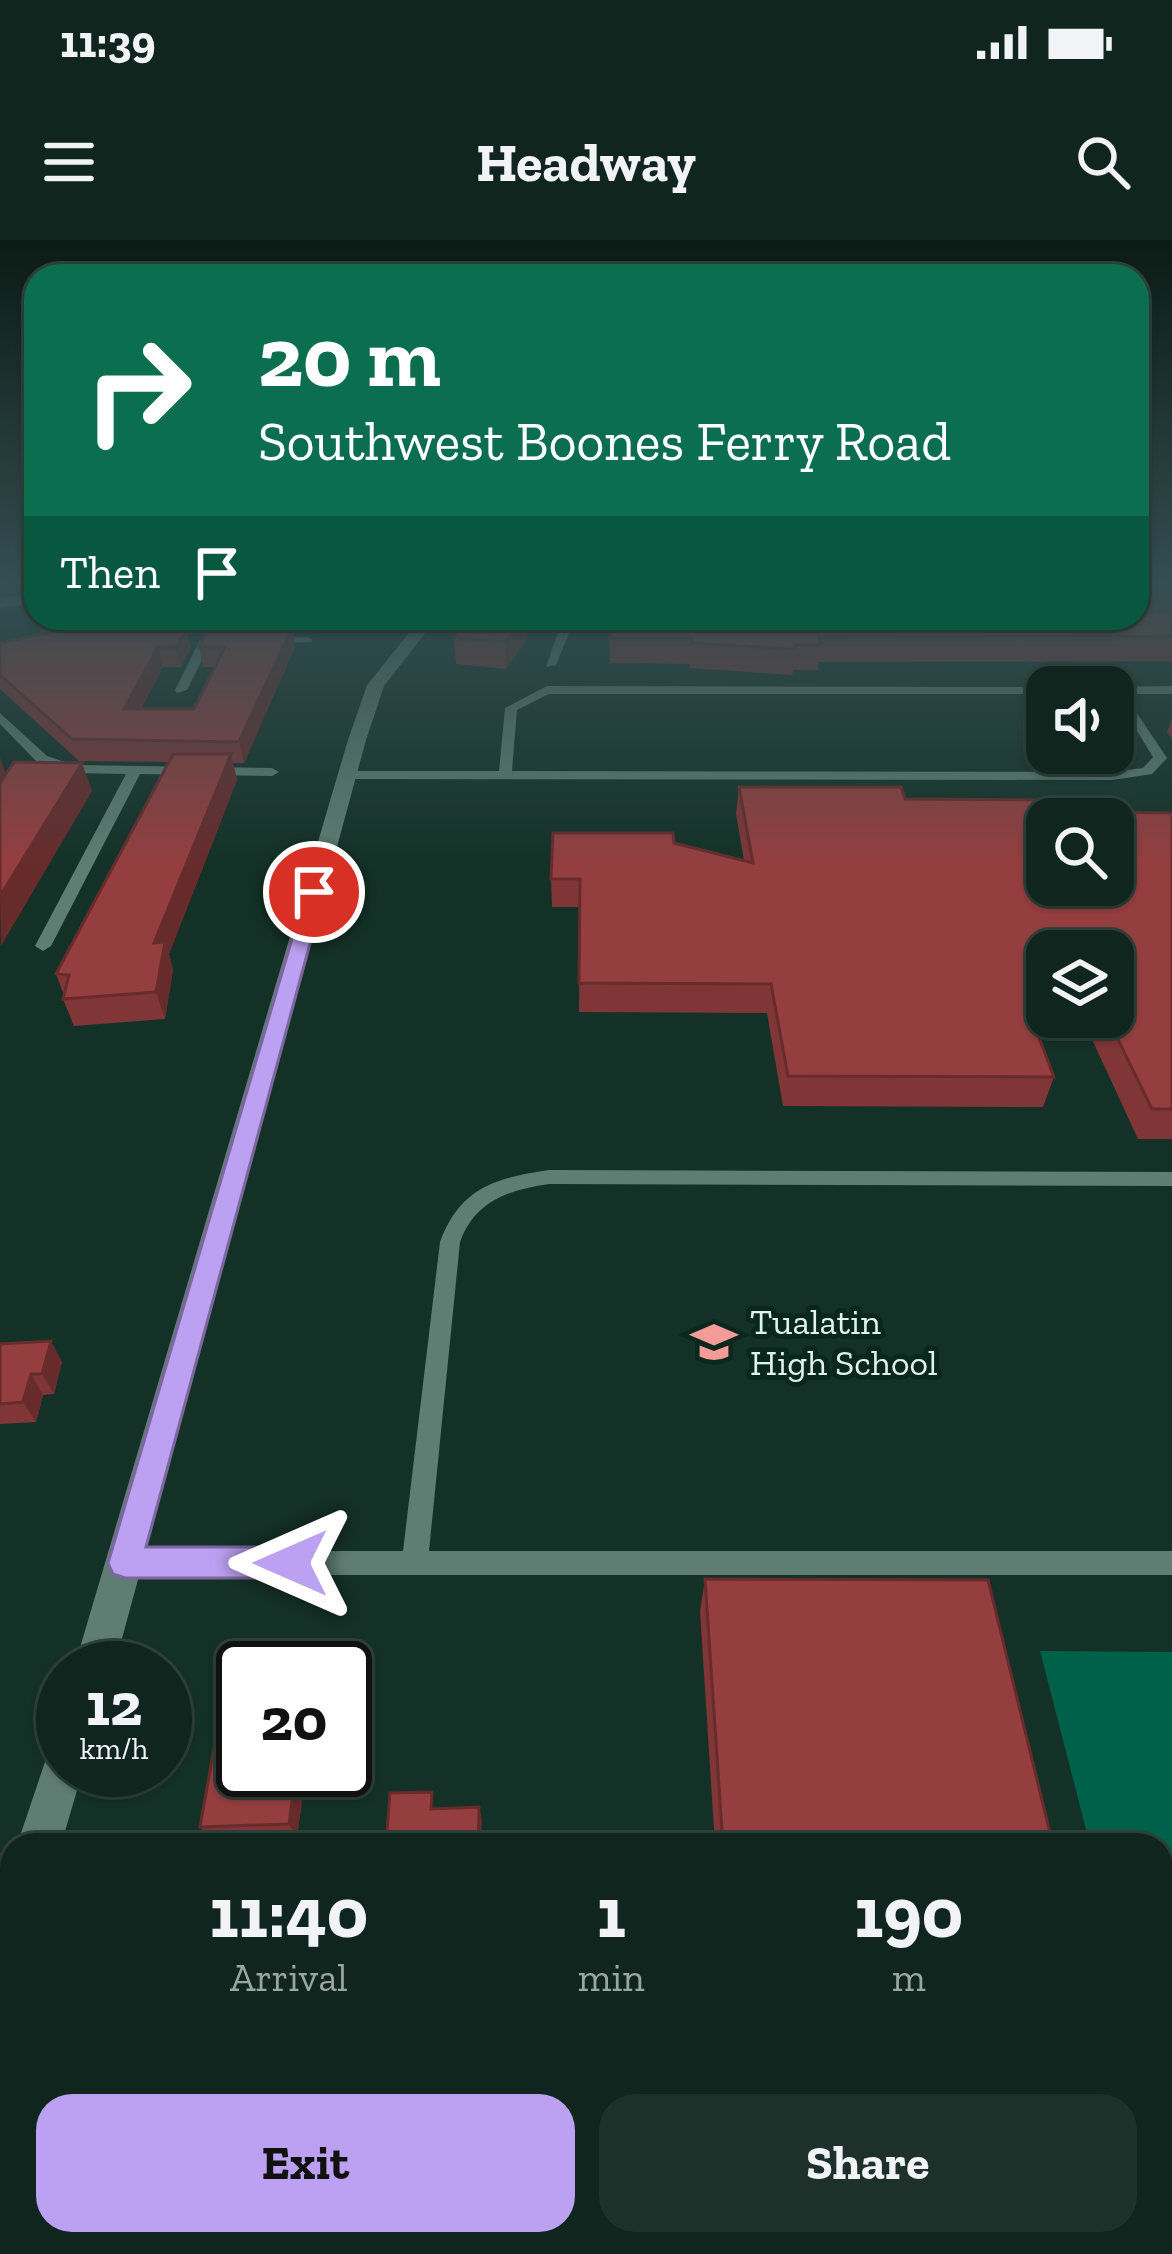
<!DOCTYPE html>
<html lang="en">
<head>
<meta charset="utf-8">
<style>
	:root { --surface:#0f251d; --page:#1d312a; --text:#f1f3f6; --muted:#9ba5a4; --line:#2f423b; --accent:#bca0f2 }
	body { margin:0; font-family:"Zilla Slab",serif; background:var(--page); color:var(--text); height:100vh; display:flex; flex-direction:column; font-size:45px; white-space:nowrap }
	* { box-sizing:border-box; margin:0 }
	p { font-size:39px; color:var(--muted) }
	.icon { flex:none; width:66px; height:66px; fill:none; stroke:currentColor; stroke-width:2; stroke-linecap:round; stroke-linejoin:round }
	.map { position:relative; flex:1; overflow:hidden }
	.panel { position:absolute; left:0px; top:1593px; width:1173px; height:423px; display:flex; flex-direction:column; background:var(--surface); border-radius:36px 36px 0 0; box-shadow:0 3px 9px #0004,0 0 0 3px var(--line) }
	.panel>* { flex:none }
	.guide { position:absolute; left:24px; top:24px; width:1125px; height:366px; border-radius:36px; box-shadow:0 3px 9px #0004,0 0 0 3px var(--line); background:#0b6e4f; color:#fff; overflow:hidden }
	.fabs { position:absolute; left:1026px; top:426px; display:grid; gap:24px }
	.fabs a { display:grid; place-items:center; width:108px; height:108px; border-radius:24px; background:var(--surface); box-shadow:0 3px 9px #0004,0 0 0 3px var(--line); font-size:60px }
	.speed { position:absolute; left:36px; top:1401px; display:flex; gap:24px; font-size:60px; font-weight:700; text-align:center }
	.speed>* { display:grid; place-content:center; width:156px; height:156px; border-radius:50%; background:var(--surface); box-shadow:0 3px 9px #0004,0 0 0 3px var(--line); line-height:1 }
	.speed small { font-size:30px; font-weight:400 }
	.speed .limit { border:6px solid #111; border-radius:18px; background:#fff; color:#111 }
	.pin { position:absolute; display:grid; place-items:center; width:102px; height:102px; color:#fff; margin:-51px; border:6px solid #fff; border-radius:50%; box-shadow:0 3px 12px #0007 }
	.me { position:absolute; width:132px; margin:-66px; rotate:270deg; stroke-linejoin:round; filter:drop-shadow(0 0 9px #0008) }
	.turn { display:flex; align-items:center; gap:42px; height:252px; padding:0 36px; font-size:54px }
	.turn .icon { width:156px; height:156px; stroke-width:2.5 }
	.turn b { display:block; font-size:84px; line-height:102px }
	.then { display:flex; align-items:center; height:114px; padding:0 36px; background:#0003; gap:24px; font-size:45px }
	.eta { display:flex; justify-content:space-evenly; align-items:center; height:204px; text-align:center }
	.eta b { font-size:72px; font-weight:700; line-height:84px }
	.primary-button { display:flex; gap:24px; margin-top:auto; padding:24px 36px }
	.primary-button a { flex:1; height:138px; border-radius:36px; background:var(--accent); color:#111; font-size:48px; font-weight:700; line-height:138px; text-align:center }
	.primary-button a+a { background:var(--page); color:var(--text) }
	.status { display:flex; justify-content:space-between; align-items:center; height:84px; padding:0 60px; background:var(--surface); direction:ltr }
	.status svg { height:33px; fill:currentColor }
	header { display:flex; justify-content:space-between; align-items:center; height:156px; padding:0 36px; background:var(--surface); font-size:54px; font-weight:700 }
	.map>svg:first-child { display:block }
	.green { fill:#00614a }
	.lines { fill:none; stroke-linecap:round; stroke-linejoin:round }
	.lane { fill:#5f7d72; fill-rule:evenodd }
	.street { fill:#5f7d72; fill-rule:evenodd }
	.secondary { fill:#5f7d72; fill-rule:evenodd }
	.wall { fill:#803536; fill-rule:evenodd }
	.shaded-wall { fill:#682b2c }
	.building { fill:#953e3f; stroke:#682b2c; stroke-width:3; fill-rule:evenodd }
	.route { fill:#bca0f2; stroke:#7a689d; stroke-width:3 }
	.labels { text-anchor:middle; stroke-width:10; stroke-linejoin:round; paint-order:stroke }
	.poi-label { font-size:36px; fill:#e1f2eb; stroke:#0a271d; text-anchor:start }
</style>
</head>
<body>
<div class="status"><b>11:39</b><svg viewBox="0 0 49 12"><path d="M0 12V9h3v3zM5 12V6h3v6zM10 12V3h3v9zM15 12V0h3v12zM26 1h20v11H26zM47 4h2v5h-2z"/></svg></div>
<header><svg class="icon" aria-label="menu" viewBox="0 0 24 24"><path d="M4 6h16M4 12h16M4 18h16"/></svg>Headway<svg class="icon" aria-label="search" viewBox="0 0 24 24"><circle cx="10" cy="10" r="6"/><path d="M15 15l6 6"/></svg></header>
<div class="map">
<svg width="1172" height="2014" viewBox="0 0 1172 2014">
	<rect width="100%" height="100%" fill="#143127"/>
	<g class="green">
		<polygon points="1040,1411 1172,1412 1172,1738 1161,1738 1161,1605 1090,1605"/>
		<polygon points="49,2004 380,2004 379,2014 47,2014"/>
	</g>
	<g class="lines">
		<g class="lane">
			<polygon points="566,383 572,386 556,425 546,427 560,386"/>
			<polygon points="206,397 212,400 187,450 177,453 175,450 200,400"/>
			<polygon points="307,397 313,400 311,402 265,403 259,400 265,397"/>
			<polygon points="547,446 1050,447 1047,454 549,454 517,470 512,531 1112,532 1143,528 1153,517 1110,447 1172,446 1172,454 1124,454 1167,518 1152,534 1112,540 346,539 339,535 346,531 499,531 505,468"/>
			<polygon points="0,473 47,516 74,525 272,528 279,532 272,536 140,534 51,706 43,711 35,706 126,534 73,533 37,522 0,484"/>
			<path d="M549,930L1172,932V946L549,944C508,950 475,961 460,1002L429,1311H1172V1335H125L116,1331L112,1323L116,1315L125,1311H403L440,1002C460,948 495,938 549,930Z"/>
		</g>
		<polygon class="street" points="509,378 574,378 656,389 648,394 517,383"/>
		<g class="secondary">
			<polygon points="36,353 36,363 0,368 0,358"/>
			<polygon points="421,378 437,378 384,446 366,500 114,1428 74,1428 348,500 367,445"/>
			<polygon points="63,1507 63,1530 83,1530 61,1605 17,1605 48,1513"/>
			<polygon points="12,1672 12,1752 0,1757 0,1677"/>
		</g>
	</g>
	<g class="wall">
		<polygon points="1137,346 1172,346 1172,424 1170,421 819,422 818,430 793,430 792,435 690,428 690,424 610,423 608,378 1137,378"/>
		<path d="M38,378H320L316,390L293,391L295,407L244,523H233L237,540L169,714L173,730L165,779L74,786L63,759L64,755L56,734L169,522L79,521L0,449V403L41,394L37,381ZM206,393L199,407L203,427H215L194,469H141L163,427H181L191,409L187,394Z"/>
		<polygon points="469,378 527,378 527,399 506,429 456,424 454,397"/>
		<polygon points="1172,478 1172,499 1167,492"/>
		<path d="M739,547L1078,572L1172,573V899H1138L1090,795H1038L1054,837L1043,867L783,866L767,773L579,772L580,667H552L551,639L674,603L744,620L736,574ZM1047,711L1113,777H1047Z"/>
		<polygon points="0,1104 62,1122 54,1154 43,1155 36,1182 0,1184"/>
		<polygon points="705,1339 1053,1605 715,1605 700,1371"/>
		<polygon points="243,1530 306,1530 297,1598 211,1601 200,1587"/>
	</g>
	<g class="shaded-wall">
		<polygon points="523,378 527,378 527,399 506,429 505,402"/>
		<polygon points="292,387 295,407 244,523 239,502"/>
		<polygon points="186,389 191,409 181,427 176,407"/>
		<polygon points="158,407 163,427 130,490 124,469"/>
		<polygon points="231,514 237,540 169,714 173,730 165,779 156,752 154,703"/>
		<polygon points="0,518 8,540 0,543"/>
		<polygon points="82,523 92,551 1,706 0,656"/>
		<polygon points="51,1101 62,1122 54,1154 42,1134"/>
		<polygon points="31,1134 43,1155 36,1182 23,1162"/>
		<polygon points="296,1530 306,1530 297,1598 289,1584"/>
		<polygon points="479,1567 482,1580 481,1605 478,1605"/>
	</g>
	<g class="building">
		<rect x="1137" y="346" width="35" height="8"/>
		<polygon points="1137,372 1172,372 1172,396 819,397 821,405 794,405 795,409 692,403 691,398 610,398 609,378 1137,378"/>
		<polygon points="38,378 129,378 37,381"/>
		<polygon points="469,378 523,378 505,402 454,397"/>
		<polygon points="292,387 239,502 72,499 0,435 0,403 66,389 186,389 176,407 158,407 124,469 194,469 225,407 199,407 208,389"/>
		<polygon points="173,514 231,514 154,703 165,702 156,752 63,759 69,735 56,734"/>
		<polygon points="14,522 82,523 0,656 0,543"/>
		<path d="M739,547H901L905,559L1071,560L1078,572L1172,573V869H1152L1107,777H1113V711H1047V766H1027L1054,837L788,836L771,744L579,743L580,639H551L553,593H673L674,603L753,623ZM1047,579H1113V645H1047Z"/>
		<polygon points="51,1101 42,1134 31,1134 23,1162 0,1164 0,1104"/>
		<polygon points="705,1339 988,1340 1053,1605 723,1605"/>
		<polygon points="243,1502 243,1530 296,1530 289,1584 200,1587 215,1503"/>
		<polygon points="432,1552 431,1569 479,1567 478,1605 386,1605 390,1553"/>
		<polygon points="1161,1928 1163,1934 1172,1934 1172,2014 682,2014 681,2004 1161,2004"/>
		<polygon points="398,2004 542,2004 541,2014 397,2014"/>
	</g>
	<linearGradient id="sky" x2="0" y2="1"><stop stop-color="#0b1b15"/><stop offset="0.55" stop-color="#344e52"/><stop offset="1" stop-color="#344e52" stop-opacity="0"/></linearGradient>
	<rect width="1172" height="628" fill="url(#sky)"/>
	<polygon class="route" points="307,648 324,652 146,1307 291,1307 303,1312 308,1323 303,1334 291,1338 125,1338 113,1334 108,1323"/>
	<defs>
		<g id="school-bare" transform="scale(3.6)"><path d="M0-5L7-2L0 1L-7-2ZM-4 1L0 2.5L4 1V4Q0 6-4 4Z" fill="#f59b98" stroke="#0a271d" stroke-width="2.5" paint-order="stroke"/></g>
	</defs>
	<g fill-rule="evenodd">
		<use href="#school-bare" x="714" y="1102"/>
	</g>
	<g class="labels">
		<g class="poi-label">
			<text x="750" y="1094">Tualatin<tspan x="750" dy="41">High School</tspan></text>
		</g>
	</g>
</svg>
<div class="fabs">
<a><svg class="icon" aria-label="sound" viewBox="0 0 24 24"><path d="M4 9h4l5-4v14l-5-4H4zM17 9q2 3 0 6"/></svg></a>
<a><svg class="icon" aria-label="search" viewBox="0 0 24 24"><circle cx="10" cy="10" r="6"/><path d="M15 15l6 6"/></svg></a>
<a><svg class="icon" aria-label="layers" viewBox="0 0 24 24"><path d="M12 4l9 5-9 5-9-5zM3 14l9 5 9-5"/></svg></a>
</div>
<div class="speed"><div>12<small>km/h</small></div><div class="limit">20</div></div>
<div class="pin" style="left:314px;top:652px;background:#d93025"><svg class="icon" aria-label="arrive" viewBox="0 0 24 24"><path d="M6 21V4h12l-3 4 3 4H6"/></svg></div>
<svg class="me" style="left:291px;top:1323px" viewBox="-20 -20 40 40"><path d="M0-17L14 15 0 8-14 15z" fill="#bca0f2" stroke="#fff" stroke-width="4"/></svg>
<div class="guide">
<div class="turn"><svg class="icon" aria-label="right" viewBox="0 0 24 24"><path d="M7 20v-9h11M14 6l5 5-5 5"/></svg><div><b>20 m</b>Southwest Boones Ferry Road</div></div>
<div class="then">Then<svg class="icon" aria-label="arrive" viewBox="0 0 24 24"><path d="M6 21V4h12l-3 4 3 4H6"/></svg></div>
</div>
<section class="panel">
<div class="eta">
<div><b>11:40</b><p>Arrival</p></div>
<div><b>1</b><p>min</p></div>
<div><b>190</b><p>m</p></div>
</div>
<div class="primary-button"><a>Exit</a><a>Share</a></div>
</section>
</div>
</body>
</html>
